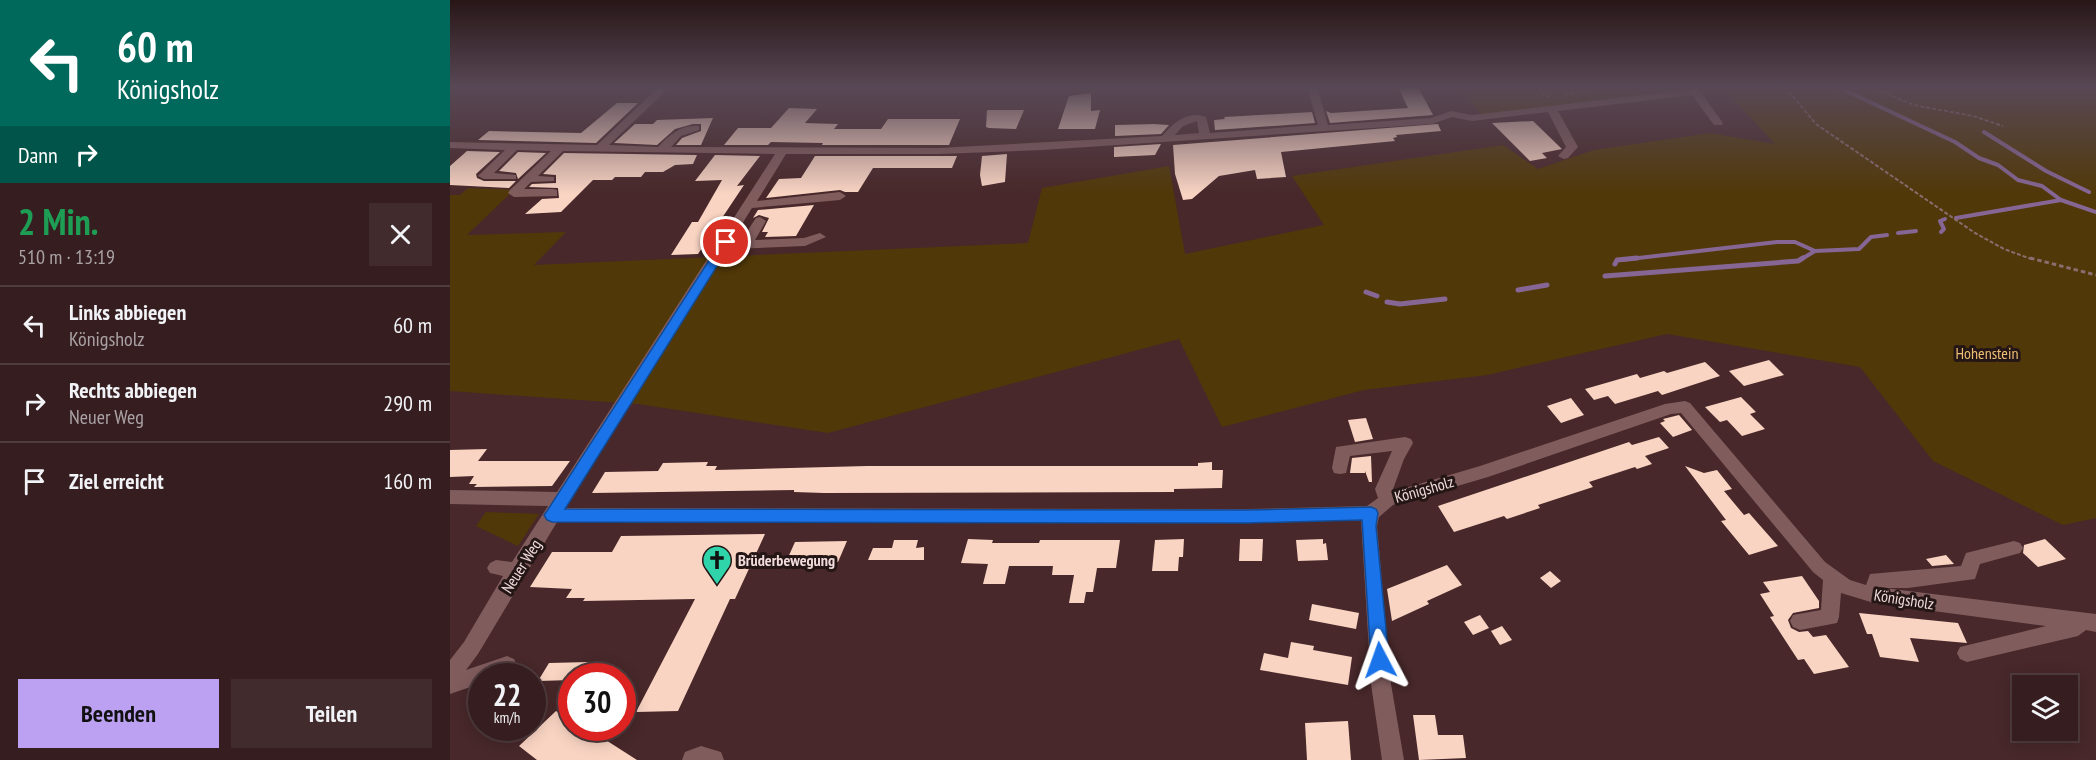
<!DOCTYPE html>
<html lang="de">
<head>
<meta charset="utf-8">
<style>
	:root { --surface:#361e20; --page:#412b2d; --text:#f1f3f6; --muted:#aaa2a5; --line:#503c3e; --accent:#bca0f2 }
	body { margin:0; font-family:"PT Sans Narrow",sans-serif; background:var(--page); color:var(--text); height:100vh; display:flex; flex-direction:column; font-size:22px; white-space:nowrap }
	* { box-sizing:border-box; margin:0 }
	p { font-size:20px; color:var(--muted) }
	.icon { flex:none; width:33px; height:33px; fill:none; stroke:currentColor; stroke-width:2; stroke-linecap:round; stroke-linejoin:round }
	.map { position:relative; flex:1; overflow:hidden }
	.panel { display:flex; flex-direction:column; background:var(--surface); width:450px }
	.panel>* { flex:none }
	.banner { background:#00695c; color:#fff; overflow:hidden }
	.fabs { position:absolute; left:1562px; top:675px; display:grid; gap:12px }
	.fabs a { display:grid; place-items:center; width:66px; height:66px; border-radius:0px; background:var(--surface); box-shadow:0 3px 15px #0003,0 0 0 2px var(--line); font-size:30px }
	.speed { position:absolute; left:18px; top:663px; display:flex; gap:12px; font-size:30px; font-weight:700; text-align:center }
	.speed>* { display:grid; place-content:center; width:78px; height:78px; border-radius:50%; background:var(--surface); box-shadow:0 3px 15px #0003,0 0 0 2px var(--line); line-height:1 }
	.speed small { font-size:15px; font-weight:400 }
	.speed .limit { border:9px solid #d22; background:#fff; color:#111 }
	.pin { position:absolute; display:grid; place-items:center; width:51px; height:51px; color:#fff; margin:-26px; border:3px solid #fff; border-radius:50%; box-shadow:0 2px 6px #0007 }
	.me { position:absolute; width:66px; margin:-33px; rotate:356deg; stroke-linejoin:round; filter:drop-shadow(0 0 4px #0008) }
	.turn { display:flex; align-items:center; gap:21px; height:126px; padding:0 18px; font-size:27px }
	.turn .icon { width:78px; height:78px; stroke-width:2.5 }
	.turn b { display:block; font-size:42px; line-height:51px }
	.then { display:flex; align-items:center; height:57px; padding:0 18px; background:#0003; gap:12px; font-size:22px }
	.round { display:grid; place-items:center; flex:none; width:63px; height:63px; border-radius:0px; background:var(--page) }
	.summary { display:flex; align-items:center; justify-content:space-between; height:102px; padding:0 18px }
	h1 { font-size:36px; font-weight:700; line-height:45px; color:#1e9e55 }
	.primary-button { display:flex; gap:12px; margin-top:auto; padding:12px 18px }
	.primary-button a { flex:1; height:69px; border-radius:0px; background:var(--accent); color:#111; font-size:24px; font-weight:700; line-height:69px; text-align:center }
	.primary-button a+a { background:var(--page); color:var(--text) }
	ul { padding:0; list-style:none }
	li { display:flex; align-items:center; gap:18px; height:78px; padding:0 18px; border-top:2px solid var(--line) }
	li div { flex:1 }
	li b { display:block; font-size:22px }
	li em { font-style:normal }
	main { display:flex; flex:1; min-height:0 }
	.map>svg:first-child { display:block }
	.green { fill:#513808 }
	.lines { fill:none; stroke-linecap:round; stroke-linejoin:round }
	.stream-far1 { stroke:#866694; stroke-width:4 }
	.stream { stroke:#866694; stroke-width:5 }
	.building { fill:#f9d4c3 }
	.path-far1 { stroke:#8a6e6f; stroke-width:2; stroke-dasharray:4 2; stroke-linecap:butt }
	.path { stroke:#8a6e6f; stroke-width:3; stroke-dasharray:4.5 3; stroke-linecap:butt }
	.minor { fill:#805c5d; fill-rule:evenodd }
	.route { fill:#1a73e8; stroke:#114b97; stroke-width:1.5 }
	.labels { text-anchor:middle; stroke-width:6; stroke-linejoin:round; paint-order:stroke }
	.park-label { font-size:16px; fill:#eebe73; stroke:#251616 }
	.street-label { font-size:16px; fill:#f1dbdb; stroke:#251616 }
	.poi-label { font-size:16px; font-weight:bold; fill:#f1dbdb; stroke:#251616; text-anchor:start }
</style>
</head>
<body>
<main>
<section class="panel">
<div class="banner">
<div class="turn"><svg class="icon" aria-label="left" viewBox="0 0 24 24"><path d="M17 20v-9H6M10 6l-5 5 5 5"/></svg><div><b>60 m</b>Königsholz</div></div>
<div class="then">Dann<svg class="icon" aria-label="right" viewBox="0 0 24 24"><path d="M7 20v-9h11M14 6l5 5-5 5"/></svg></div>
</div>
<div class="summary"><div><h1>2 Min.</h1><p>510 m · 13:19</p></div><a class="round"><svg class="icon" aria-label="close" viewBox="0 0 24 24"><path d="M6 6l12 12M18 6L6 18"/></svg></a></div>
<ul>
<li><svg class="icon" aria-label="left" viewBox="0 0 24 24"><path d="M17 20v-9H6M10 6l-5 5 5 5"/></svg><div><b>Links abbiegen</b><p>Königsholz</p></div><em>60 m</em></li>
<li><svg class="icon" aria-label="right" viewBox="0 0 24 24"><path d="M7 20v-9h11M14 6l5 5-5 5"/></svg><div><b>Rechts abbiegen</b><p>Neuer Weg</p></div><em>290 m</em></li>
<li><svg class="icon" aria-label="arrive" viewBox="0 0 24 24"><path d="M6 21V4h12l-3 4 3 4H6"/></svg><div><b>Ziel erreicht</b></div><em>160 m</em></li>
</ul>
<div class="primary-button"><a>Beenden</a><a>Teilen</a></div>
</section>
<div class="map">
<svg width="1646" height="760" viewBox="0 0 1646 760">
	<rect width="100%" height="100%" fill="#48282a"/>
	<g class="green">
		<polygon points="1011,87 1646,87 1646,518 1613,525 1483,461 1410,367 1217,334 1037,375 914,390 772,427 729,339 378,433 188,404 0,391 0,195 10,195 18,188 64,190 17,235 116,232 84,265 578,243 592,188 719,166 735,254 874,225 842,176 1053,145 1088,169 1144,150 1260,133 1325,144 1276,91 1224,99 1192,97 1035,119"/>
		<polygon points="36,512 89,514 68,546 26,526"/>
	</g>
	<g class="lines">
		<g class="stream-far1">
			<polyline points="1388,87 1505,142 1529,158 1548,165 1568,180 1592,186 1611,200 1646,212"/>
			<polyline points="1534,132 1596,171 1639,192"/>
			<polyline points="1506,218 1611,200"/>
			<polyline points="1491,232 1494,229 1490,221 1495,219"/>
			<polyline points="1448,233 1466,231"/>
			<polyline points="1171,260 1327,242 1345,242 1365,251"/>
			<polyline points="1350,260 1365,251 1409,249 1421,237 1437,235"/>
		</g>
		<g class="stream">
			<polyline points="1165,264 1167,260 1187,258"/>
			<polyline points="1155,276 1348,261 1353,258"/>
			<polyline points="1068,290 1097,285"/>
			<polyline points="916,292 927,296"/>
			<polyline points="937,302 950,304 995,299"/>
		</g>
	</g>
	<g class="building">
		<polygon points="948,87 968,87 983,115 880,123 876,111 881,113 958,108"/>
		<polygon points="641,93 641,111 650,110 645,129 608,129 619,96"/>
		<polygon points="167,103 188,103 146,143 28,140 39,131 131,133"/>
		<polygon points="339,108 367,109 355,123 388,124 384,129 431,129 438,119 510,119 499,145 372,145 373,143 321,142 318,145 274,145 288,128 321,128"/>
		<polygon points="537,110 574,110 566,129 539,128 536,127"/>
		<polygon points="862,112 865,123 765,130 764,120 775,119 774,117"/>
		<polygon points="263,118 251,145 226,145 232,138 251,131 251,124 243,124 225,129 207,145 164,143 185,124 203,124 207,120"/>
		<polygon points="1083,121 1112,149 1092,153 1097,158 1080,161 1042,123"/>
		<polygon points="704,124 719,125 711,134 665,136 665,125"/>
		<polygon points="988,124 991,131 946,135 947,137 943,138 945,141 831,152 836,177 807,179 805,170 769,176 742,199 733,200 725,174 723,145"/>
		<polygon points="711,144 705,155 664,157 664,147"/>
		<polygon points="17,151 50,152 26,174 27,178 34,181 66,181 59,188 0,185 0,166"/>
		<polygon points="68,152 96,153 68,179 66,173 49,171"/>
		<polygon points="114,153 247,155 243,164 225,165 213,172 195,172 191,177 165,177 162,180 143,180 111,212 75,214 92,199 109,198 108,188 79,187 82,184 106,183 106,175 93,174"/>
		<polygon points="557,154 555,182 532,186 530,175 532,156"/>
		<polygon points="265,155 310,156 287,186 294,185 248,254 221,255 242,222 248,222 272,180 245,181"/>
		<polygon points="365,156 507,156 502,168 423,168 408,192 395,192 390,190 316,198 329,179 351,178"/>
		<polygon points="364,205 346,236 315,237 318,232 312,232 319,218 309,215 303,218 308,210"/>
		<polygon points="1319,360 1334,375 1294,386 1279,371"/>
		<polygon points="1255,362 1270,376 1212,395 1208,391 1165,404 1158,396 1144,400 1135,389 1187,374 1190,378 1214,371 1217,373"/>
		<polygon points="1291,397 1306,412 1300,414 1315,429 1292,436 1277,420 1270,422 1255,407"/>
		<polygon points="1121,398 1134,415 1111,423 1097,406"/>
		<polygon points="1229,415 1242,430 1223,437 1210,423 1215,421 1213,419"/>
		<polygon points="916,418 923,439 905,442 898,420"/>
		<polygon points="1209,437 1219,448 1195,456 1202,464 1187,469 1185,467 1139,482 1143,487 1088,505 1090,508 1057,519 1054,516 1004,532 988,506 1179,442 1182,445"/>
		<polygon points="37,449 28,461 120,461 102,486 24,487 27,484 19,484 24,476 0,477 0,450"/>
		<polygon points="921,456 922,482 919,482 915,471 915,473 900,473 902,458"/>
		<polygon points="258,462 256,466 267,466 265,470 417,466 748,466 748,463 762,462 762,470 773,470 772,488 724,489 724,492 374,493 344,492 344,490 142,493 155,472 208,471 213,463"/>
		<polygon points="1235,466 1254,473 1267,470 1282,489 1274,491 1294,515 1299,513 1328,546 1299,555 1271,521 1276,520"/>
		<polygon points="315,534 285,599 280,599 228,711 186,712 245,599 133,601 135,598 116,598 122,589 80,587 102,552 162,552 171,536"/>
		<polygon points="518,539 543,540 542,543 589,543 590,540 670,540 666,568 647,568 643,592 636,592 634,603 619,603 624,575 602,575 603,566 559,566 555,584 533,584 538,564 511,563"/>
		<polygon points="734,539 733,557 729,557 728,571 702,571 705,540"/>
		<polygon points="790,539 813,539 812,561 789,561"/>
		<polygon points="873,539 873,544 876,543 878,560 848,561 846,540"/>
		<polygon points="1595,539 1616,559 1588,567 1573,553 1574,545"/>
		<polygon points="444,540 468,540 466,548 474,547 474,560 418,560 423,548 442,548"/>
		<polygon points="397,541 388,562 336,562 345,542"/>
		<polygon points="1496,555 1504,564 1482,566 1476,559"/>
		<polygon points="997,565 1012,585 977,601 979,604 942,621 937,589"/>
		<polygon points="1100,571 1111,581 1101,588 1090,578"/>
		<polygon points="1352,576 1369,601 1369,608 1343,613 1338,620 1341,628 1349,632 1358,631 1363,637 1376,635 1399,667 1364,674 1354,659 1348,660 1320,617 1324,616 1310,594 1320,592 1313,582"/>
		<polygon points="862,604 909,613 906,629 859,620"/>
		<polygon points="1409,613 1508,623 1517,643 1460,638 1469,662 1430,657 1422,634 1417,634"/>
		<polygon points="1030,615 1039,628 1023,635 1014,622"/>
		<polygon points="1052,626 1062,640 1050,645 1041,631"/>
		<polygon points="841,642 864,646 863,650 902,657 898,685 810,670 814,653 838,658"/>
		<polygon points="139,662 131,676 122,676 122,680 88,681 99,663"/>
		<polygon points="122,707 122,728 137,728 187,760 87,760 69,746 106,711 113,715"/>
		<polygon points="963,715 985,715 988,735 1013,735 1016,758 969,760"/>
		<polygon points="898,721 901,760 857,760 855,723"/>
	</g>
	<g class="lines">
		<g class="path-far1">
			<polyline points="1090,87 1093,94 1100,97"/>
			<polyline points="1335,87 1366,124 1525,233 1554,249 1584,260"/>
			<polyline points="1420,87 1464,105 1523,116 1553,126"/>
			<polyline points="1114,95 1143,87"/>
		</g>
		<polyline class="path" points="1580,258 1646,275"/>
		<g class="minor">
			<path d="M209,87H220L159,145L208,147C219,135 232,124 249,126V130L231,136L221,147L489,148L712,136C723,123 738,110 756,117L760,133L868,125L857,87H867L878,125L981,118L1001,111L1022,115L1245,89L1249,90L1273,123L1272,125H1264L1242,95L1108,111L1128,147L1118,158L1114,159L1108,156L1116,147L1098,112L1022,121L1002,117L982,124L592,150L489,154H336L307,201L390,192L396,196L390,200L302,208L115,508L797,509L917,506L928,498L925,489L942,451L900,456L896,473L890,474L884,473L882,468L886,447L955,437L961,439L963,443L954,459L942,492L1030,466L1215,404L1235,401L1240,403L1375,562L1400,580L1416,585L1420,574L1511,566L1516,553L1564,541L1570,543L1573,548L1570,553L1530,564L1525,579L1458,588H1434L1646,614V632L1636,630L1628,636L1517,662L1510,659L1507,653L1510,647L1596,626L1424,603L1391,593L1389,617L1387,623L1350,630L1343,627L1340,621L1343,615L1371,610L1373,580L1363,572L1231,413L1221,414L1038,477L943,505L929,517L927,526L941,684L954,760H932L921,684L911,520L797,523L107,522L28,654L16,670L57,656L64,659L67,665L64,671L50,676H32V683L0,694V660L14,642L53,576L40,573L37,568L40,563L46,560L62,562L98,506L0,504V490L107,492L325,154L113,151L88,176L104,177V181L81,182L74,189H103L107,190V196L64,197L58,193L60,190L101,151L67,150L44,173L66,175V179H34L28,176L30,174L55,150L0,148V142L147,145ZM747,121L749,133L725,135L733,126Z"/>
			<path d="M310,217L316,221L305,240L354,238L370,233L376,237L355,246L285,249L284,246C295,236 297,231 306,218Z"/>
			<polygon points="251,746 271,752 274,760 232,760 235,752"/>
		</g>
	</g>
	<linearGradient id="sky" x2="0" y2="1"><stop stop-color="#281617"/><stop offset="0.45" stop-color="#584855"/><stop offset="1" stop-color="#584855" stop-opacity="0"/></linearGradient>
	<rect width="1646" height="194" fill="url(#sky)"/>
	<polygon class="route" points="276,239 282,242 115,509 797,510 921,507 926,509 928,513 926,526 939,660 936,666 930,669 923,666 921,660 912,520 797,523 102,522 97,520 94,515 97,511 271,242"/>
	<defs>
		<g id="church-pin" transform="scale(1.5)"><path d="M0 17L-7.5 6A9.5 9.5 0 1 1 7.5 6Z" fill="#30d4aa" stroke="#251616"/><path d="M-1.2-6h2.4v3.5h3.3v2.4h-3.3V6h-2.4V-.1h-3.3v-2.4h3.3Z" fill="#111"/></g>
	</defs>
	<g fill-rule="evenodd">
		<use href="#church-pin" x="267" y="560"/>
	</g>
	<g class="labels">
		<g class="park-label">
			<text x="1537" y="359">Hohenstein</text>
		</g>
		<g class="street-label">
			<text transform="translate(974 489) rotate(-16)" y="6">Königsholz</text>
			<text transform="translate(71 566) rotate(-58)" y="6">Neuer Weg</text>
			<text transform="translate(1454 599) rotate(9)" y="6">Königsholz</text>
		</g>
		<g class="poi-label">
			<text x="288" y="566">Brüderbewegung</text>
		</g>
	</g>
</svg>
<div class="fabs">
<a><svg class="icon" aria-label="layers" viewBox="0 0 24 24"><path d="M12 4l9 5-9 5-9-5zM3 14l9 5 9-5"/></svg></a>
</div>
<div class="speed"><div>22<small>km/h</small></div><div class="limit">30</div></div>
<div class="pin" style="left:276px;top:242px;background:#d93025"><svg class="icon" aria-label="arrive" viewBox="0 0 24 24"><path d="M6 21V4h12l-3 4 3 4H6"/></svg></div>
<svg class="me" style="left:930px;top:660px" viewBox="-20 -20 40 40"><path d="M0-17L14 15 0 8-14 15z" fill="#1a73e8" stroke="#fff" stroke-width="4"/></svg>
</div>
</main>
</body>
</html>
